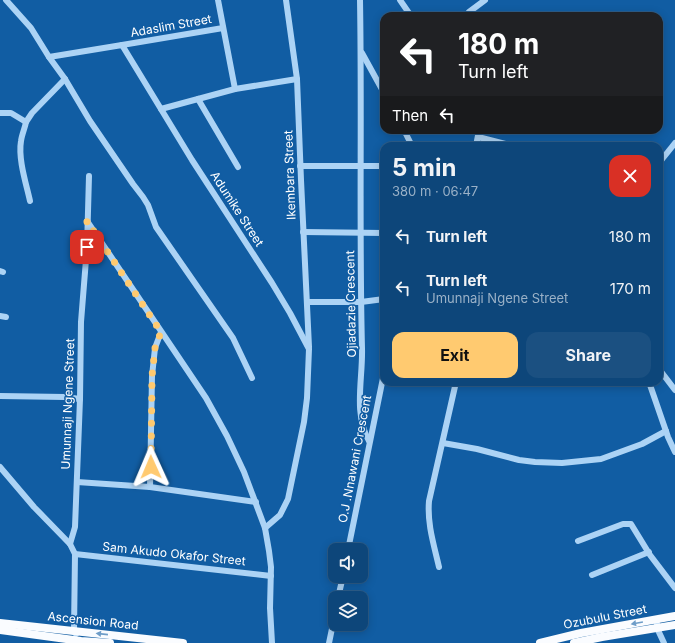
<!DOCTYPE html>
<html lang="en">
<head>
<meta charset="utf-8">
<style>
	:root { --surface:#0d467a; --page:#1b5081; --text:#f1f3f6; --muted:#9ab1c7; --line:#2d5e8b; --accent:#ffca70 }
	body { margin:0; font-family:Inter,sans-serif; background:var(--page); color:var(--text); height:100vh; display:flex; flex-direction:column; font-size:15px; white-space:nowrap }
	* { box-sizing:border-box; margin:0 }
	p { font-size:13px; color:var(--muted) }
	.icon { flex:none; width:22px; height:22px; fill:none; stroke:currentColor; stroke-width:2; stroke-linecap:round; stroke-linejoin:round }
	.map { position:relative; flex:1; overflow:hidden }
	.drawer { position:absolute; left:380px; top:142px; width:283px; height:244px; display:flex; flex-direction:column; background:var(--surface); border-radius:12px; box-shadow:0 2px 10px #0003,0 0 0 1px var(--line) }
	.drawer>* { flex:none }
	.hud { position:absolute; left:380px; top:12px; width:283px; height:122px; border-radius:12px; box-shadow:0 2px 10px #0003,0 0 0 1px var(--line); background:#202124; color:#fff; overflow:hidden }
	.fabs { position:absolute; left:328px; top:543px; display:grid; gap:8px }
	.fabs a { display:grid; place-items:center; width:40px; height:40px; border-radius:8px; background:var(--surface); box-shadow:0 2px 10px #0003,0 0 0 1px var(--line); font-size:20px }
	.pin { position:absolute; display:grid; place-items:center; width:34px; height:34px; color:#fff; margin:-17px; border-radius:8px; box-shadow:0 2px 6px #0006 }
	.me { position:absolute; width:44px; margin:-22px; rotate:359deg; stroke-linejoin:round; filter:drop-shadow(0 0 3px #0008) }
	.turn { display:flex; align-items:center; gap:14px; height:84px; padding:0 12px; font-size:18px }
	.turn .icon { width:52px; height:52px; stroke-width:2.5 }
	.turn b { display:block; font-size:28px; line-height:34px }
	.then { display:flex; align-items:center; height:38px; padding:0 12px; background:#0003; gap:8px; font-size:15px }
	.round { display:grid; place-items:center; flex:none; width:42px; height:42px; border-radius:12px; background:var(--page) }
	.head { display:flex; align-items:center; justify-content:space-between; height:68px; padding:0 12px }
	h1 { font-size:24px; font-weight:700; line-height:30px }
	.cta { display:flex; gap:8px; margin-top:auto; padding:8px 12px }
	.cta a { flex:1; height:46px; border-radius:12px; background:var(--accent); color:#111; font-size:16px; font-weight:700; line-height:46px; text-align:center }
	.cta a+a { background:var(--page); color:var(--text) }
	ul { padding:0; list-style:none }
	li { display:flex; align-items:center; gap:12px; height:52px; padding:0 12px }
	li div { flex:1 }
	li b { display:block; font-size:15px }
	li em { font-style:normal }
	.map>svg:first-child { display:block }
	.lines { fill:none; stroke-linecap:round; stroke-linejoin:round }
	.minor { stroke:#acd3f5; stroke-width:6 }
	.major { stroke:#fafcff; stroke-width:8 }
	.oneway { fill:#6e9dc8 }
	.route { stroke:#ffca70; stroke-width:7; stroke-dasharray:0 12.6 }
	.labels { text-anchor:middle; stroke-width:3; stroke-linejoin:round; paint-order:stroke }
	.street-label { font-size:12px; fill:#fff; stroke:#115da3 }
</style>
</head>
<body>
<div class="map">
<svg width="675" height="643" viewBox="0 0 675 643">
	<rect width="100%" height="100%" fill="#115da3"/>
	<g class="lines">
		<g class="minor">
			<polyline points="6,0 31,28 49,57 122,45 192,160 272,283 290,313 309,349 307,398 304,422 288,499 280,515 265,528"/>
			<polyline points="218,0 235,89"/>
			<polyline points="286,0 297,79 301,180 309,347"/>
			<path d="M360,0C362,116 359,232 362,348C363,379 353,413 369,441"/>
			<polyline points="400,0 411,16"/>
			<polyline points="469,12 485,0"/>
			<polyline points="122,45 223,28"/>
			<polyline points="362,53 384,93"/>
			<polyline points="49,57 65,79 90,121 133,184 143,197 148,205 156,227 233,338 252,378"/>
			<polyline points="198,99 238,167"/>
			<polyline points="161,109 235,89 297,79"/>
			<polyline points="0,113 11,113 26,122 32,113 65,79"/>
			<path d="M26,122C25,128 22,134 21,141C18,159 26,183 30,201"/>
			<polyline points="404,130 412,146"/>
			<polyline points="478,137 514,146"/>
			<polyline points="476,146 479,130"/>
			<polyline points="659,163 675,143"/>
			<polyline points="300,166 384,166"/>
			<polyline points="87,221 206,398 227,436 244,472 265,528 269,551 271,567 270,608 272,643"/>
			<polyline points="303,232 384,233"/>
			<polyline points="0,271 3,272"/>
			<polyline points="307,302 361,302 384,299"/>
			<polyline points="0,316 6,317"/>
			<polyline points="659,369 675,390"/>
			<polyline points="649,382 668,437 675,452"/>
			<polyline points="0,396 65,397 80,399"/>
			<polyline points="443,443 477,449 519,460 535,462 562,463 601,459 642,444 666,431"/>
			<polyline points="0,467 34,507 70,544"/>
			<polyline points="77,482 150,487 256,502"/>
			<polyline points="150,487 152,376 155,348 161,332"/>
			<polyline points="578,541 623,524 631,524 650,555 675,588"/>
			<polyline points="348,550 384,373"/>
			<polyline points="75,554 271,576"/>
			<path d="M439,567C434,545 427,524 429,501L456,382"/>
			<polyline points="592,575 649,552"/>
			<polyline points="338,598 343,576"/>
			<polyline points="657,624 657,628 664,643"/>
			<polyline points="76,634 74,631 75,554 70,544 75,527 80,399 81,322 87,247 89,176"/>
			<polyline points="329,643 335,614"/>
		</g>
		<g class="major">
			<polyline points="0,623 183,643"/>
			<polyline points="0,630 81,641 110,643"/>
			<polyline points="540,643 581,633 675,616"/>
			<polyline points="574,643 602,637 675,625"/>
		</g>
	</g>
	<defs><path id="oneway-solid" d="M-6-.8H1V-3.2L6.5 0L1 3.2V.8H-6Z"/></defs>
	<g class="oneway">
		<use href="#oneway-solid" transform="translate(637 623) rotate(170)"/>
		<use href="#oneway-solid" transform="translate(102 634) rotate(-174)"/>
	</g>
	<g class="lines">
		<polyline class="route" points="87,247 87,221 161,332 155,348 152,376 151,467"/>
	</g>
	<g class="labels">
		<g class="street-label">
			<text transform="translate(171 26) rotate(-10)" y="4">Adaslim Street</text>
			<text transform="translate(290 175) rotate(-92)" y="4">Ikembara Street</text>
			<text transform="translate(237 209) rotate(57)" y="4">Adumike Street</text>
			<text transform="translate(351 304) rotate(-91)" y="4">Ojiadazie Crescent</text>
			<text transform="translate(68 404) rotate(-88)" y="4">Umunnaji Ngene Street</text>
			<text transform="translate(355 459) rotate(-79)" y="4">O.J .Nnawani Crescent</text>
			<text transform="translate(174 554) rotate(6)" y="4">Sam Akudo Okafor Street</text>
			<text transform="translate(605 617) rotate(-11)" y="4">Ozubulu Street</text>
			<text transform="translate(93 621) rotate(6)" y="4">Ascension Road</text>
		</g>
	</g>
</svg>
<div class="fabs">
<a><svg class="icon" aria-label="sound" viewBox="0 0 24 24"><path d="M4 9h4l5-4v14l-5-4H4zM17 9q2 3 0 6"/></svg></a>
<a><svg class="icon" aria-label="layers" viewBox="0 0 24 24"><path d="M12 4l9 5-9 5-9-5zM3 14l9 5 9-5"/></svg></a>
</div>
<div class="pin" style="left:87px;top:247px;background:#d93025"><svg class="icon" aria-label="arrive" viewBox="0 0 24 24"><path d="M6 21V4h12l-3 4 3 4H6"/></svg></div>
<svg class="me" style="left:151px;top:467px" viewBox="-20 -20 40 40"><path d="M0-17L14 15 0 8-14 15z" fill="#ffca70" stroke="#fff" stroke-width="4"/></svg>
<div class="hud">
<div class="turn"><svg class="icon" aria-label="left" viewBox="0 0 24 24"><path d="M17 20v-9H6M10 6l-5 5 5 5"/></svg><div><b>180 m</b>Turn left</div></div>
<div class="then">Then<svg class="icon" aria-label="left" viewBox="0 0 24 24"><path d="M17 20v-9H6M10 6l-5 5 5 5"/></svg></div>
</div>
<section class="drawer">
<div class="head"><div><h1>5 min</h1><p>380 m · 06:47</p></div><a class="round" style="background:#d93025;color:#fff"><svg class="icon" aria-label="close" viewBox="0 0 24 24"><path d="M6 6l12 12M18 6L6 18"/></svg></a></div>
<ul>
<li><svg class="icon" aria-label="left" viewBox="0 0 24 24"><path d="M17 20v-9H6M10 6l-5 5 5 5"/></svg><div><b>Turn left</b></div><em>180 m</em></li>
<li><svg class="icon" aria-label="left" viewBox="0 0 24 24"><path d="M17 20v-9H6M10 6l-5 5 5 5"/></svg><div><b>Turn left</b><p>Umunnaji Ngene Street</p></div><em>170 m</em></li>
</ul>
<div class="cta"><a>Exit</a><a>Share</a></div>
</section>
</div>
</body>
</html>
